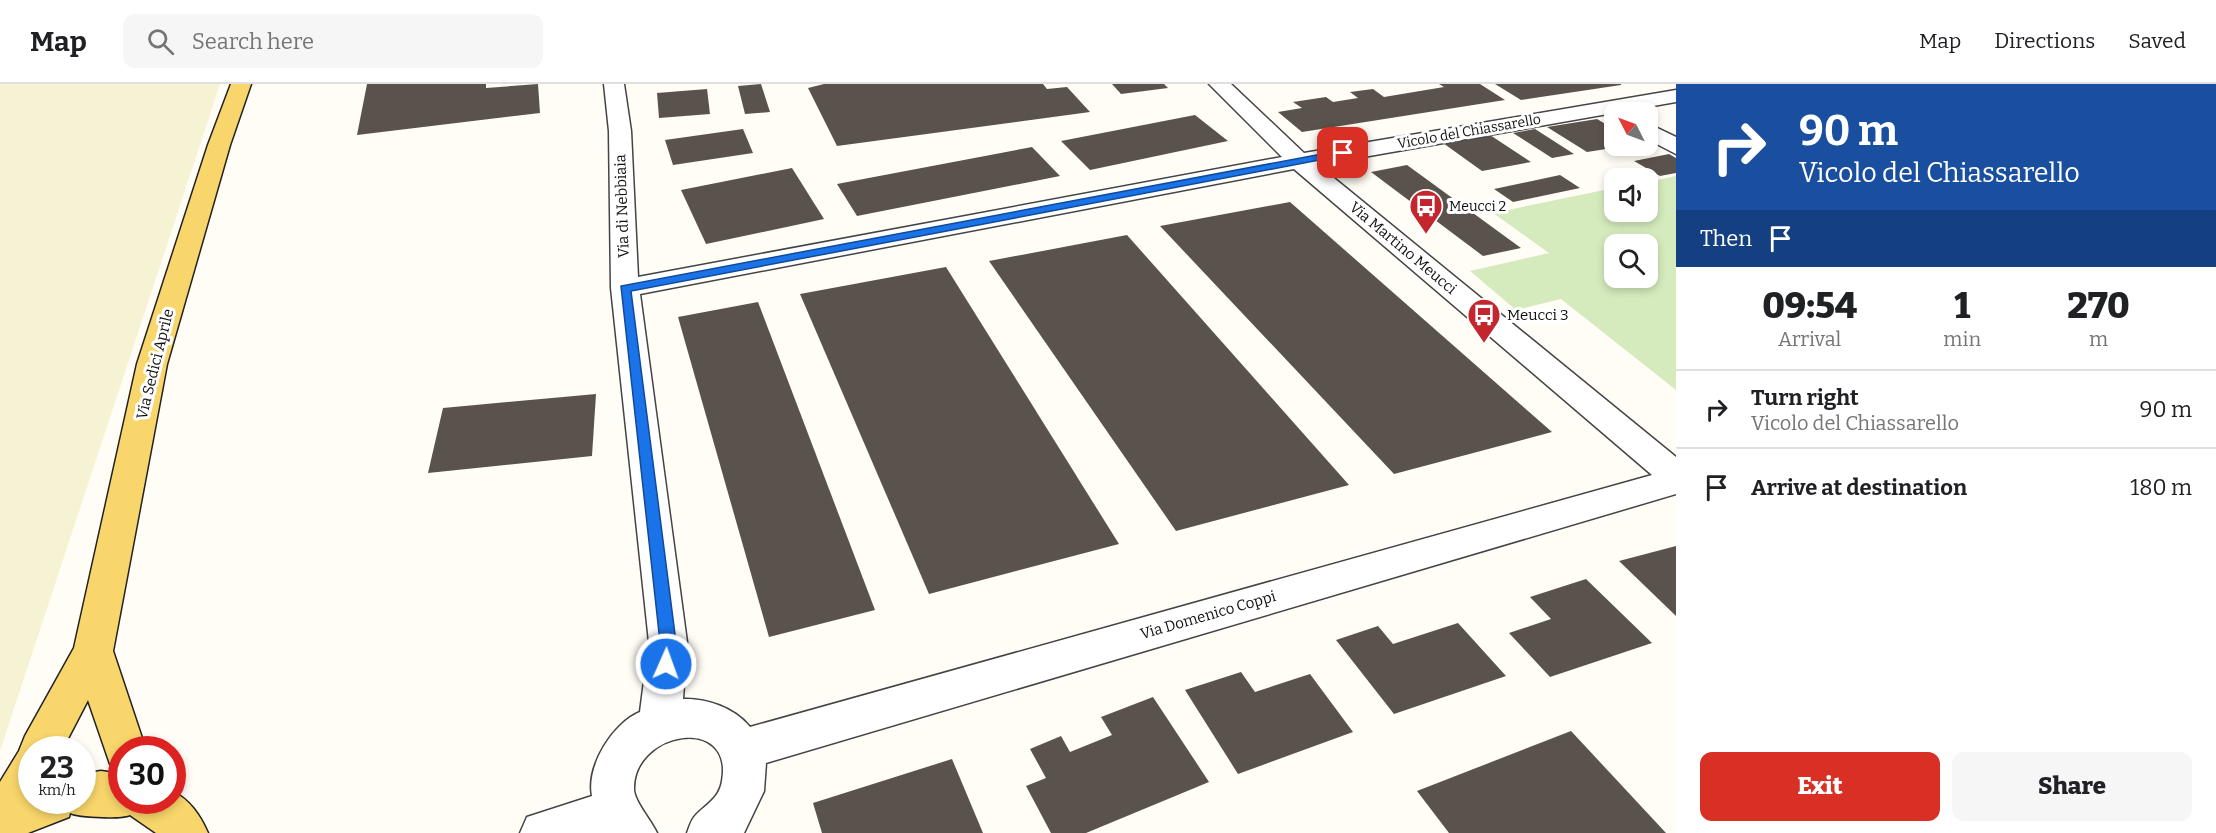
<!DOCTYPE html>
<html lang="en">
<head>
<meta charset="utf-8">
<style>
	:root { --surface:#fff; --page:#f6f6f6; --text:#202124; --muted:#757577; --line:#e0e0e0; --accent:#d93025 }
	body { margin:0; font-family:Bitter,serif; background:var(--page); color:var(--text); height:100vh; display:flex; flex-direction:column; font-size:22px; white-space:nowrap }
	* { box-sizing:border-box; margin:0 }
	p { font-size:20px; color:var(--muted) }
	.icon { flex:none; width:33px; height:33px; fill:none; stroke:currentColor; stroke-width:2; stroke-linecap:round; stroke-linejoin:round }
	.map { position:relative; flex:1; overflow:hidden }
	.panel { display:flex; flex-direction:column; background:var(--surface); width:540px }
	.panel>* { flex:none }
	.guide { background:#1a4fa0; color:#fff; overflow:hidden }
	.needle { width:39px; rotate:312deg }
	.controls { position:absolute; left:1604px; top:18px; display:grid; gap:12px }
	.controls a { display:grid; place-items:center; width:54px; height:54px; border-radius:12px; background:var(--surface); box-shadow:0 3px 9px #0003; font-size:30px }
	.speed { position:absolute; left:18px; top:652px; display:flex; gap:12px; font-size:30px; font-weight:700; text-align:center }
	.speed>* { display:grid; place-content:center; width:78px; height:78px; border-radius:50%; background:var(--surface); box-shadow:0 3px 9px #0003; line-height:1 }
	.speed small { font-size:15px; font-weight:400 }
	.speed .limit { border:9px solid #d22; background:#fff; color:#111 }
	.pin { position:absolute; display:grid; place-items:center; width:51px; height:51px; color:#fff; margin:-26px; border-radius:12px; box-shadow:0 3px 9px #0006 }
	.me { position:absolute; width:66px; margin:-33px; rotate:2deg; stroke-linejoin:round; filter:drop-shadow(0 0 4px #0008) }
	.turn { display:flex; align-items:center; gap:21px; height:126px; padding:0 24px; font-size:27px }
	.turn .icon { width:78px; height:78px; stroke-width:2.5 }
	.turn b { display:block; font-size:42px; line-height:51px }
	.then { display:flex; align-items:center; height:57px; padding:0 24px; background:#0003; gap:12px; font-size:22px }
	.eta { display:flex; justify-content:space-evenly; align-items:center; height:102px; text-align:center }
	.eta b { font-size:36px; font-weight:800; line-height:42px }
	.primary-button { display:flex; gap:12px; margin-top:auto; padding:12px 24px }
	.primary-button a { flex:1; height:69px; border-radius:12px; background:var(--accent); color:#fff; font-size:24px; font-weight:800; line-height:69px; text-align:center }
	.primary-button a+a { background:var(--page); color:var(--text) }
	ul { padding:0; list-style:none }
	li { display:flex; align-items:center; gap:18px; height:78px; padding:0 24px; border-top:2px solid var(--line) }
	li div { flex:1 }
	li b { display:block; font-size:22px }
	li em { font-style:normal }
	header { display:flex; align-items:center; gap:36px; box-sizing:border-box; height:84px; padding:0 30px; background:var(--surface); border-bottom:2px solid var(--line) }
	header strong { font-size:28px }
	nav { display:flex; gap:33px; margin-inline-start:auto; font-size:21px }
	.search { width:420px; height:54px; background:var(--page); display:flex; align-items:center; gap:15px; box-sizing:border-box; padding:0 21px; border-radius:12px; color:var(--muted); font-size:22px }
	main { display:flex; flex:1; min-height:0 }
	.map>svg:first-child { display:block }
	.farmland { fill:#f6f3d4 }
	.green { fill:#d5ebbd; fill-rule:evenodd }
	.building { fill:#5a524d }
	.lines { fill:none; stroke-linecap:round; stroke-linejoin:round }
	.minor-casing { stroke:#444; stroke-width:3 }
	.major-casing { stroke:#222; stroke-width:3 }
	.minor { fill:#fff; fill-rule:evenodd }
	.major { fill:#f9d66b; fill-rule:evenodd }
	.route { fill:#1a73e8; stroke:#114b97; stroke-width:1.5 }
	.labels { text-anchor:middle; stroke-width:6; stroke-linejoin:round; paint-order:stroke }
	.far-street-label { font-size:14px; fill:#111; stroke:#fff }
	.far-poi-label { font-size:14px; fill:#111; stroke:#fff; text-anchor:start }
	.street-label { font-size:15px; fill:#111; stroke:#fff }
	.poi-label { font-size:15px; fill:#111; stroke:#fff; text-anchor:start }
</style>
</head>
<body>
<header>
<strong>Map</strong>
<div class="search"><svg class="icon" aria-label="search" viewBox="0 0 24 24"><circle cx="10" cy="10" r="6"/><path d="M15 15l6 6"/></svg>Search here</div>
<nav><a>Map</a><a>Directions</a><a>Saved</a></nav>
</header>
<main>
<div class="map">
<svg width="1676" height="749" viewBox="0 0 1676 749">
	<rect width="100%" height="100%" fill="#fffdf5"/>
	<polygon class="farmland" points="0,0 220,0 0,667"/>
	<path class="green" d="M1676,92V306L1561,215L1516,226L1470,187L1549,169L1493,129L1614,104V128H1647V98ZM1647,160V194H1614V160Z"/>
	<g class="building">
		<polygon points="367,0 486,0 486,4 538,0 540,29 357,51"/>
		<polygon points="761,0 770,28 745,30 738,2"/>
		<polygon points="824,0 1043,0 1047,5 1067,3 1090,28 837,62 808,4"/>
		<polygon points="1112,0 1164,0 1168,4 1121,10"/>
		<polygon points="1439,0 1480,0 1505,16 1302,48 1278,28 1302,24 1293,18 1326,13 1333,18 1358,14 1350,8 1373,5 1384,13 1444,3"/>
		<polygon points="1495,0 1621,0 1621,1 1521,16"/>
		<polygon points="707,5 710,30 659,34 657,9"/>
		<polygon points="1195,31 1228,57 1090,86 1061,57"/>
		<polygon points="1597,35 1614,45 1614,62 1619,63 1587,68 1547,43"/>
		<polygon points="743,45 753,69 673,81 665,56"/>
		<polygon points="1535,45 1574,70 1552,74 1513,49"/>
		<polygon points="1490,51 1531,78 1482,87 1443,59"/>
		<polygon points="1032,63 1060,92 857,132 837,100"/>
		<polygon points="1669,70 1676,74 1676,89 1660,92 1634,77"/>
		<polygon points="1407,81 1521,164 1483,172 1371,88"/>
		<polygon points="792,84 824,135 706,160 681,106"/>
		<polygon points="1560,91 1580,104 1513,118 1494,105"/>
		<polygon points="1290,118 1552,348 1394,390 1160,142"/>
		<polygon points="1127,151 1349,401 1176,447 989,177"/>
		<polygon points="946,183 1119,460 929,510 800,210"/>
		<polygon points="758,218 875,526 769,553 678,233"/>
		<polygon points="596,310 592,372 428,389 443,324"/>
		<polygon points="1676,462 1676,532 1619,477"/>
		<polygon points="1586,495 1652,559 1550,593 1509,549 1551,535 1530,513"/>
		<polygon points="1458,539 1506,592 1394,630 1336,556 1378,542 1393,560"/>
		<polygon points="1241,588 1255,608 1310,590 1353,648 1238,690 1185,606"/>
		<polygon points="1153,613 1209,698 1086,749 1051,749 1026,702 1046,694 1030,665 1061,652 1070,668 1112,651 1101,633"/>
		<polygon points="1571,647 1666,749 1449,749 1417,707"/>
		<polygon points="952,675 983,749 822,749 813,719"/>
	</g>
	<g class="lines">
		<g class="minor-casing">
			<g id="minor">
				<path d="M604,0H624L631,47L638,193L1282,73L1209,0H1231L1304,69L1676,6V18L1318,81L1676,373V410L766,679L764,707L744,749H687C689,744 691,736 695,732C706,720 719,715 722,697C734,630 633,647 634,705C634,717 651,736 657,749H520L527,733L592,712C586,682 613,639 640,628L649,558L611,204L609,47ZM1294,85L1652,391L750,643C735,624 706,614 683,615L687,558L640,210Z"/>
				<polygon points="1647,39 1676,53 1676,70 1647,55"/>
			</g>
		</g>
		<g class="major-casing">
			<path id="major" d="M231,0H251L230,61L167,280L113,567L146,666H122V685L110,680L88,616L62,666H32V717H82V690L101,687L122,690V717H172V707C190,716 200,731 208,749H156L130,731C120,735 80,733 70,729L69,733L28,749H0V698L19,667L25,652L74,564L137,280L208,61Z"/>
		</g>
		<use href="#minor" class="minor"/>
		<use href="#major" class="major"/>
	</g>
	<polygon class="route" points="1343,66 1346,67 1346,71 631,207 676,558 672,586 666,588 660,586 658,580 660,558 621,202"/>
	<defs>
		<g id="bus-pin" transform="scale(1.725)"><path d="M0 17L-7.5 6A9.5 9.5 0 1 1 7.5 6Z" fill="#c4262e" stroke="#fff"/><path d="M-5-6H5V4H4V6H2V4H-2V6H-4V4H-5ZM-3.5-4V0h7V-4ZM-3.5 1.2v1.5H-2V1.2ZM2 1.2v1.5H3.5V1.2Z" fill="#fff"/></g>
	</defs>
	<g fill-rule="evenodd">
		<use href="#bus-pin" x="1426" y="122"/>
		<use href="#bus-pin" x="1484" y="231"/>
	</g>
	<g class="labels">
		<g class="far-street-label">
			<text transform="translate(1469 47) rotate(-10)" y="5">Vicolo del Chiassarello</text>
		</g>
		<g class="far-poi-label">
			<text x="1449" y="127">Meucci 2</text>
		</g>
		<g class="street-label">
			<text transform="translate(622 122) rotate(-92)" y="5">Via di Nebbiaia</text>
			<text transform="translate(1403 164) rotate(40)" y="5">Via Martino Meucci</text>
			<text transform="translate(155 280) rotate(-76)" y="5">Via Sedici Aprile</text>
			<text transform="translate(1208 531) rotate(-16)" y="5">Via Domenico Coppi</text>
		</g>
		<g class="poi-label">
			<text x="1507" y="236">Meucci 3</text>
		</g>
	</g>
</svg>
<div class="controls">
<a><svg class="needle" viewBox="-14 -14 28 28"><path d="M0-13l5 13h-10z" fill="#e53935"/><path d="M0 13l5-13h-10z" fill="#757577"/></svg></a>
<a><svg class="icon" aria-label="sound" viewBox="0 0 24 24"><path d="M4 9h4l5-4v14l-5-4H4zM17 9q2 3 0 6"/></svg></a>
<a><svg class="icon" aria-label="search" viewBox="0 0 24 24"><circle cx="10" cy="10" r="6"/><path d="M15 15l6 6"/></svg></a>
</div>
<div class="speed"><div>23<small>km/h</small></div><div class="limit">30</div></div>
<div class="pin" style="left:1343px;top:69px;background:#d93025"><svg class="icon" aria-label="arrive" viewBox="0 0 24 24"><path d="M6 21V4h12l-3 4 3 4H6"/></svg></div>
<svg class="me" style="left:666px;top:580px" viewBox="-20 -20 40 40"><circle r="17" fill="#1a73e8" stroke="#fff" stroke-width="3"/><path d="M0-11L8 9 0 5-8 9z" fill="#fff"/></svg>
</div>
<section class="panel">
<div class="guide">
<div class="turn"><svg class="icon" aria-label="right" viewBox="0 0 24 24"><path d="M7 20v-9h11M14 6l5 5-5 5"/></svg><div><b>90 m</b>Vicolo del Chiassarello</div></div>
<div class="then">Then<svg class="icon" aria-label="arrive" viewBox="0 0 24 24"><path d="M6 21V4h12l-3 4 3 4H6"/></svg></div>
</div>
<div class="eta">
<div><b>09:54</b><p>Arrival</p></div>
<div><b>1</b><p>min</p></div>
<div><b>270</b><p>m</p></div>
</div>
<ul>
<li><svg class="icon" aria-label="right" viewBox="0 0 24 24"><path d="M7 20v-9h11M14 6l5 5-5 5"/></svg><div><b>Turn right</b><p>Vicolo del Chiassarello</p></div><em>90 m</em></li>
<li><svg class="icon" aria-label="arrive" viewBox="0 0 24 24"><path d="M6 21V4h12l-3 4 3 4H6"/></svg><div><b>Arrive at destination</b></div><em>180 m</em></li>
</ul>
<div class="primary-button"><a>Exit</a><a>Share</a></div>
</section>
</main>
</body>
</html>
